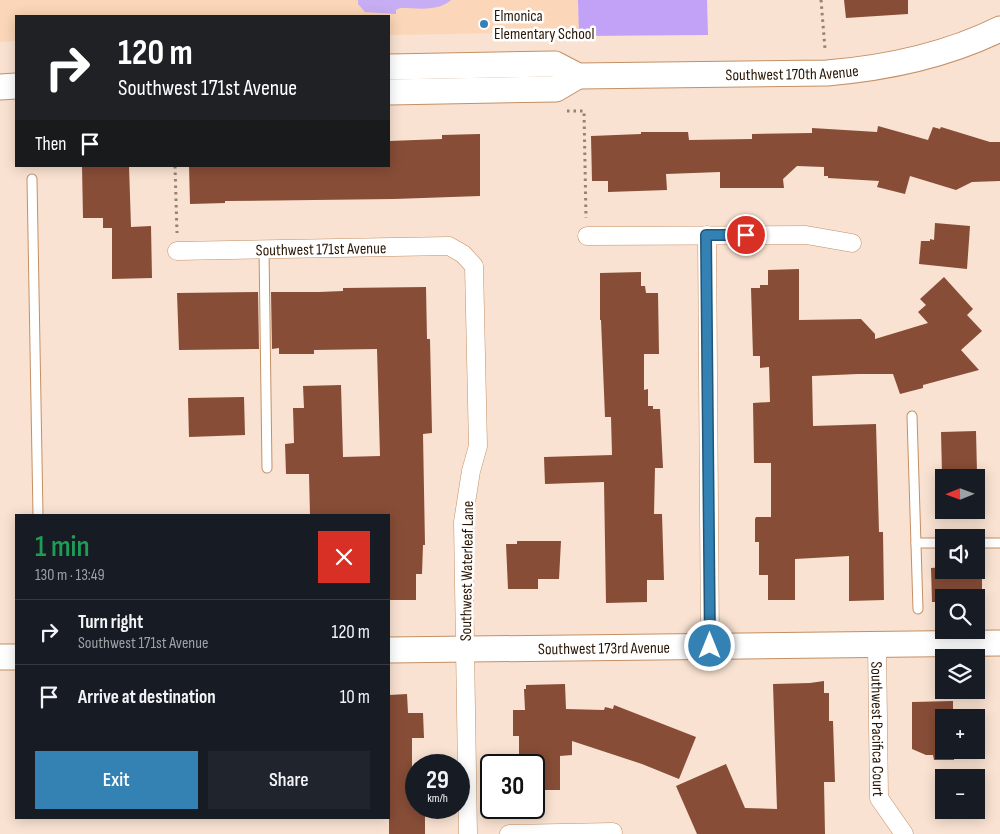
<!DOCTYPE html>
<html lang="en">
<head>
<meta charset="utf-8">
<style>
	:root { --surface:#171b24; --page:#20242c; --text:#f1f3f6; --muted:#9ea1a6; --line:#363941; --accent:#3482b4 }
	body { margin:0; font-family:"Sofia Sans Condensed",sans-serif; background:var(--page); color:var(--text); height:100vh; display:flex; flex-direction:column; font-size:19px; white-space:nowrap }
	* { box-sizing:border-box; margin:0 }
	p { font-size:16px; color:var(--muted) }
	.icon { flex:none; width:28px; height:28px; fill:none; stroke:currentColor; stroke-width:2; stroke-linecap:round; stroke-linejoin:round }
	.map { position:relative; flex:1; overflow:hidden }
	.side { position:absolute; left:15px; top:514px; width:375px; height:305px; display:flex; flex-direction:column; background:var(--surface); border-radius:0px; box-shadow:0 2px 12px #0003 }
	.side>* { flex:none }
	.top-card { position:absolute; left:15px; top:15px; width:375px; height:152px; border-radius:0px; box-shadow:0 2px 12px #0003; background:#202124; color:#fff; overflow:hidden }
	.needle { width:32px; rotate:269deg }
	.buttons { position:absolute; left:935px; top:469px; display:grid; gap:10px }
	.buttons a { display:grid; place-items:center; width:50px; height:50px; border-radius:0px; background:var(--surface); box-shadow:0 2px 12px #0003; font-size:25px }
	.speed { position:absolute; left:405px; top:754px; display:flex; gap:10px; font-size:25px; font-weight:700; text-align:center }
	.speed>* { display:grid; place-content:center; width:65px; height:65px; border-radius:50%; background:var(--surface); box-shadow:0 2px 12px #0003; line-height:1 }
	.speed small { font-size:12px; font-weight:400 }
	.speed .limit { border:2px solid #111; border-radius:8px; background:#fff; color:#111 }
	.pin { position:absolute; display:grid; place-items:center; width:42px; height:42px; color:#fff; margin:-21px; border:2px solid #fff; border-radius:50%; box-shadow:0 1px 5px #0007 }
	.me { position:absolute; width:55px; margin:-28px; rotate:0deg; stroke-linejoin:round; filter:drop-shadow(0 0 4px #0008) }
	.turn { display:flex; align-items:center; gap:18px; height:105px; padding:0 20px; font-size:22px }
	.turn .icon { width:65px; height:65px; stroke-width:2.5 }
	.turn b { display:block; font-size:35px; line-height:42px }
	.then { display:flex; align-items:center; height:48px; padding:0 20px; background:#0003; gap:10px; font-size:19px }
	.round { display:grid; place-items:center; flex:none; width:52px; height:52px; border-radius:0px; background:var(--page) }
	.headline { display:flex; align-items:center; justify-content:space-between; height:85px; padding:0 20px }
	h1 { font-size:30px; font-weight:600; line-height:38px; color:#1e9e55 }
	.cta { display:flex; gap:10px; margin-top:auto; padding:10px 20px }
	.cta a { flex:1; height:58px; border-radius:0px; background:var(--accent); color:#fff; font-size:20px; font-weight:600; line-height:58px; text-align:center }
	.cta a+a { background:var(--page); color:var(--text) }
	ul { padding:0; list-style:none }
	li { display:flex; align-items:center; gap:15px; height:65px; padding:0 20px; border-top:1px solid var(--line) }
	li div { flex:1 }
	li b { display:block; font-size:19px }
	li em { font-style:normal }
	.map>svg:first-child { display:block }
	.built { fill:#fbd6b8 }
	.green { fill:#c7aef4 }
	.forest { fill:#c1a2f6 }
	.building { fill:#874d37; fill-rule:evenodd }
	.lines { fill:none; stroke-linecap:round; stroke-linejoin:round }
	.lane-casing { stroke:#c49065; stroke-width:11 }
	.street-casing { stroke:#c49065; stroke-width:19 }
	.secondary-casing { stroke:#c49065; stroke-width:27 }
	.path { stroke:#978271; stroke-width:3; stroke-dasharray:2.5 4; stroke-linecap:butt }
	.lane { stroke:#fff; stroke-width:9 }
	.street { stroke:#fff; stroke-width:18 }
	.secondary { stroke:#fff; stroke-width:25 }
	.route-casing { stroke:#225475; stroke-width:12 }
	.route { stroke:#3482b4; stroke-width:9 }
	.poi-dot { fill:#3482b4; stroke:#fff; stroke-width:2 }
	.labels { text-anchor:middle; stroke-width:5; stroke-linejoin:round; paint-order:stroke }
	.poi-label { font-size:16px; fill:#2a1605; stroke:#fff; text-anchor:start }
	.street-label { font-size:16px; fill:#2a1605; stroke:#fff }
</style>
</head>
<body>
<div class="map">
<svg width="1000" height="834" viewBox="0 0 1000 834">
	<rect width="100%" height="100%" fill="#f9e2d1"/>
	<polygon class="built" points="0,0 578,0 579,32 389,35 389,16 16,16 16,41 0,42"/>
	<path class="green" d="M358,0H451C437,12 418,8 400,8L396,10V14L365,12L358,4Z"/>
	<polygon class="forest" points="578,0 707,0 708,35 579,36"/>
	<g class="building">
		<polygon points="844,0 908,0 908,14 846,18"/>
		<polygon points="878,126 928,140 933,127 940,129 941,127 990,142 1000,142 1000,181 972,182 956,190 910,176 905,194 877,187 879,181 828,178 828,176 824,176 824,167 797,166 783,179 784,188 720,188 720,172 666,174 667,190 608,192 608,181 592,181 591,136 641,134 641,132 688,132 689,140 752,139 752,134 812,133 812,128 877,132"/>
		<polygon points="480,134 480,196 394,199 225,201 225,203 190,204 189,166 389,166 389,141 442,139 442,135"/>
		<polygon points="82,166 129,166 131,227 151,226 152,278 112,279 112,228 103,228 103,218 83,218"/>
		<polygon points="935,223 970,226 967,269 919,264 921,241 930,241 930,239 934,240"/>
		<polygon points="799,269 799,320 861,319 875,334 875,339 928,323 918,312 926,305 920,299 944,277 973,309 967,315 982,331 961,350 979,370 923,385 923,388 900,394 893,374 858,374 812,376 813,426 876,424 879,532 883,532 884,600 849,601 849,556 795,559 795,600 768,600 768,575 759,575 759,542 755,542 755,519 756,517 771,517 771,463 754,463 753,403 770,402 769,367 760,368 760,356 753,356 751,288 760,288 760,285 768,285 768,270"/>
		<polygon points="641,272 641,286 645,286 646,293 658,293 659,354 644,354 644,390 648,389 648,406 653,406 653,409 660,409 663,468 655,468 654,514 662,514 664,580 647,580 647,602 606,603 604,482 545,484 544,457 612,455 611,417 605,417 601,320 600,320 600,273"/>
		<polygon points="426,287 427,339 430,339 432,433 423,434 425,545 423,545 422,574 416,574 416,600 389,600 389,515 310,515 309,474 286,474 285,444 294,443 293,408 304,408 303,386 341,385 343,457 380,456 377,349 314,350 314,354 279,354 279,348 272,349 271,292 319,292 343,291 343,288"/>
		<polygon points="258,292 259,349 179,350 177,293"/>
		<polygon points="244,397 245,435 189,437 188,398"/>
		<path d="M976,431L978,515L943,516L941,432ZM944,478H976V510H944Z"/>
		<polygon points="517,541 561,541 559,579 538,579 538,589 508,589 506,544 517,544"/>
		<polygon points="976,566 982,566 982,601 976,601 976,598 944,598 944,602 932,602 931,568 944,567 944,570 976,570"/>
		<polygon points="824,681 824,693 829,693 829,721 833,721 835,782 824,782 825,834 697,834 676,786 726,764 745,808 777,809 773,684 810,683"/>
		<polygon points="565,684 566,709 604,710 605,707 613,709 614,705 696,737 679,779 642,764 572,741 572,755 560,756 560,790 534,790 534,765 519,765 519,736 513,736 513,710 525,710 524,689 526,689 526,685"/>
		<polygon points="407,694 408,713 423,713 424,738 412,738 412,774 416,774 416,809 425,809 425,834 389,834 389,695"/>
		<polygon points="953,701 953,718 944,718 944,750 954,750 954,760 934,760 933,755 926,755 912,749 912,702"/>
	</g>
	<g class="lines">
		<g class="lane-casing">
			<g id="lane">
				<polyline points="32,179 38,515"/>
				<polyline points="264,249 267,468"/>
				<polyline points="912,416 918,609"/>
				<polyline points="916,543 944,543"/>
				<polyline points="976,543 1000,543"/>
			</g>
		</g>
		<g class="street-casing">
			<g id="street">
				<polyline points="707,235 710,646"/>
				<polyline points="587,236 806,235 852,243"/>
				<path id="s1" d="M177,251L449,246L463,254L474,266L478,446L471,471L463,522L468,834"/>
				<path id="s2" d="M877,645L879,798L904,834"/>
				<polyline points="509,834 613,832"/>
			</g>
		</g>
		<g class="secondary-casing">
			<g id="secondary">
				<path id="s3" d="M389,67L555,64L578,76L827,73C887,68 945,56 1000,29"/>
				<polyline points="0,87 16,86"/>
				<polyline points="389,92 556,89 578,76"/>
				<path id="s4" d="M389,650L1000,643"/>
				<polyline points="0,657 16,657"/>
			</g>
		</g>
		<g class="path">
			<polyline points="821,0 825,49"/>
			<polyline points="567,111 584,111 586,218"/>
			<polyline points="175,166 177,233"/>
		</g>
		<use href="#lane" class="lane"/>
		<use href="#street" class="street"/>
		<use href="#secondary" class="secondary"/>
	</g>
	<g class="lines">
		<g class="route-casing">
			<polyline id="route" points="710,646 706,235 746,235"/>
		</g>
		<use href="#route" class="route"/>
	</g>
	<circle class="poi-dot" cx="484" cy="24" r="5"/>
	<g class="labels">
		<g class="poi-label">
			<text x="494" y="21">Elmonica<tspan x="494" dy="18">Elementary School</tspan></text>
		</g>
		<g class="street-label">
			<text dy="6" stroke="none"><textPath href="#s3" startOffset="406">Southwest 170th Avenue</textPath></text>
			<text dy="6" stroke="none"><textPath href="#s1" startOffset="144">Southwest 171st Avenue</textPath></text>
			<text transform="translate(466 571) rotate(-89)" y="6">Southwest Waterleaf Lane</text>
			<text dy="6" stroke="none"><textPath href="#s4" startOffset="215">Southwest 173rd Avenue</textPath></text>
			<text dy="6" stroke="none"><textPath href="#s2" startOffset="84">Southwest Pacifica Court</textPath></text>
		</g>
	</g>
</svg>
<div class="buttons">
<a><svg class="needle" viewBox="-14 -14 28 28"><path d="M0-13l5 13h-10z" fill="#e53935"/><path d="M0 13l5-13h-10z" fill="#9ea1a6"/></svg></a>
<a><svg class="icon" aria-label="sound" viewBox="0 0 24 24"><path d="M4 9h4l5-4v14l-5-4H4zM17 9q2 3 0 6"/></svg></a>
<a><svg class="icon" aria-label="search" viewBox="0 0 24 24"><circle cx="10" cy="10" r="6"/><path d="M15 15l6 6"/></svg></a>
<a><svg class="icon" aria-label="layers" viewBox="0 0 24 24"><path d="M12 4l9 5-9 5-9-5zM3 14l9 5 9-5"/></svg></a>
<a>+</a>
<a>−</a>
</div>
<div class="speed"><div>29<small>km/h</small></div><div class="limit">30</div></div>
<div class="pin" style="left:746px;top:235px;background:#d93025"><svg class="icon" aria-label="arrive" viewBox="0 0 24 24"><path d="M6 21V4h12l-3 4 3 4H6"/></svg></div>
<svg class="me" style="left:710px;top:646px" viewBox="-20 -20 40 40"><circle r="17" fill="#3482b4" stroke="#fff" stroke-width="3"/><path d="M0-11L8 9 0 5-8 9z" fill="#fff"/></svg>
<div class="top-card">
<div class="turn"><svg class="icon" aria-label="right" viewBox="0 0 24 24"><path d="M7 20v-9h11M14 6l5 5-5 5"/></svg><div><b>120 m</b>Southwest 171st Avenue</div></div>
<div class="then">Then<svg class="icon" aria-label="arrive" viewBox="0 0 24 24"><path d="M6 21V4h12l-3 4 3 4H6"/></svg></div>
</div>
<section class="side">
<div class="headline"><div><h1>1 min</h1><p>130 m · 13:49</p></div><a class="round" style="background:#d93025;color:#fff"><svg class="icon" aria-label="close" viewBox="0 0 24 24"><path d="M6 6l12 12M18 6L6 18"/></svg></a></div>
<ul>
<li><svg class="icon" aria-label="right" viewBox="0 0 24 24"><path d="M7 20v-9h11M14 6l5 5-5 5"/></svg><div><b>Turn right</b><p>Southwest 171st Avenue</p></div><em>120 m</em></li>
<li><svg class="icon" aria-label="arrive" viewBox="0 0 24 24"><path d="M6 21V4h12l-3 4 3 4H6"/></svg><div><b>Arrive at destination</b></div><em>10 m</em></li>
</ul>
<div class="cta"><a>Exit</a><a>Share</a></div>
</section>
</div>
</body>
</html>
